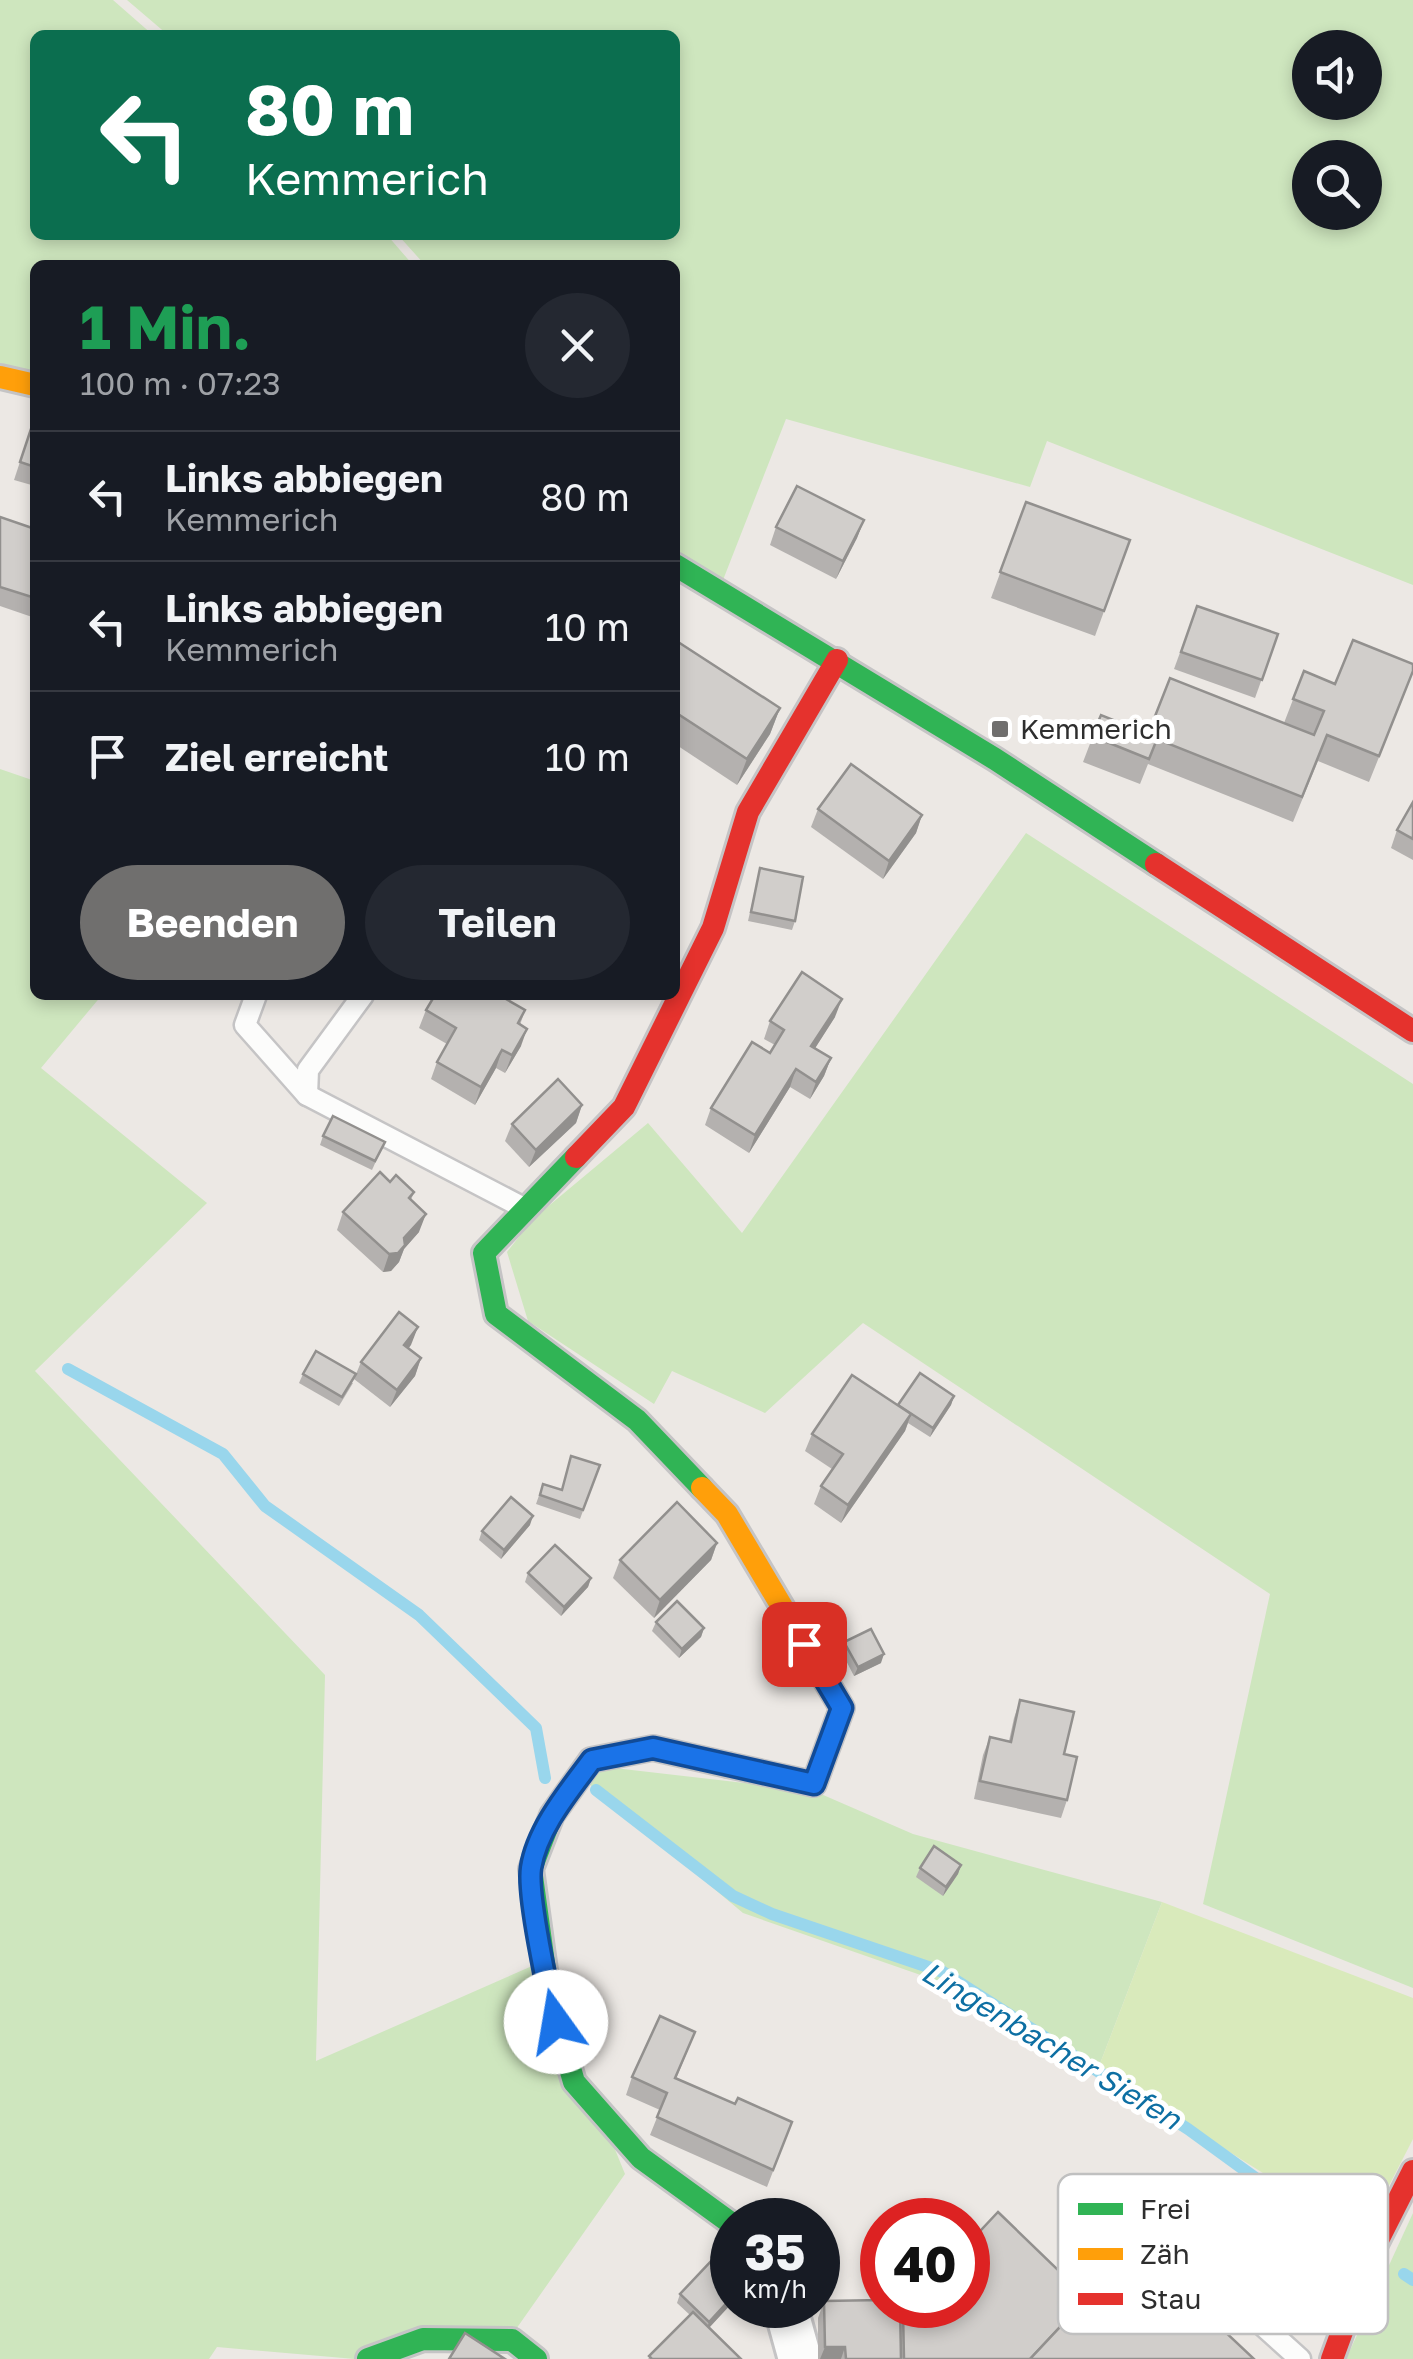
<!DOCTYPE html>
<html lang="de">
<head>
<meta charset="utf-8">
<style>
	:root { --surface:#171b24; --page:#242831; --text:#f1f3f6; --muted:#9ea1a6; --line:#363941; --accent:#706f6e }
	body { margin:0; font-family:"Golos Text",sans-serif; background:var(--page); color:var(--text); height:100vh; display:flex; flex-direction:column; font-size:38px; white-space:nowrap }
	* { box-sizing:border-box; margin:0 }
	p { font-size:32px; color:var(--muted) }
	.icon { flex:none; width:55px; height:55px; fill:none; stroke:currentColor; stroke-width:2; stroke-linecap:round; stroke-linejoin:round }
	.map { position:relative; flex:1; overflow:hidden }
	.drawer { position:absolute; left:30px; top:260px; width:650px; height:740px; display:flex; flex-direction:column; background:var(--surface); border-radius:15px; box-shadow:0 5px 15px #0003 }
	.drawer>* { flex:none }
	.hud { position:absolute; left:30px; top:30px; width:650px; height:210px; border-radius:15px; box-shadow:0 5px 15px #0003; background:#0b6e4f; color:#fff; overflow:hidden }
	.tools { position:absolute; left:1292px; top:30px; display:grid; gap:20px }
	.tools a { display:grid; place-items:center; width:90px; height:90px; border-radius:50%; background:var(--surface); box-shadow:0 5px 15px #0003; font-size:50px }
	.speed { position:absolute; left:710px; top:2198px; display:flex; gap:20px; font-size:50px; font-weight:700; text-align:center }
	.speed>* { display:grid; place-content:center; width:130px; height:130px; border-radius:50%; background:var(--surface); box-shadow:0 5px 15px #0003; line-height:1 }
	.speed small { font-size:25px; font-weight:400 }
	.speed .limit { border:15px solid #d22; background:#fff; color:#111 }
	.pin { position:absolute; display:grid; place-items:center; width:85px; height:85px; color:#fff; margin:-42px; border-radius:20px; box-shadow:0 5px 15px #0006 }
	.me { position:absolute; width:110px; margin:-55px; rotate:347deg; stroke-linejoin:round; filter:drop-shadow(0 0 8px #0008) }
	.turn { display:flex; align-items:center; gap:35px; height:210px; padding:0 50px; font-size:45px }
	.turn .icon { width:130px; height:130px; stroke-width:2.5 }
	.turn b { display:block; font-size:70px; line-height:85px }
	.round { display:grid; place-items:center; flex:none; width:105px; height:105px; border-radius:52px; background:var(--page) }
	.overview { display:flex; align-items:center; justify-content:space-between; height:170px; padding:0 50px }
	h1 { font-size:60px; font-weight:700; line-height:75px; color:#1e9e55 }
	.primary-button { display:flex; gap:20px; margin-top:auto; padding:20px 50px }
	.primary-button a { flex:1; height:115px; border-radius:60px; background:var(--accent); color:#fff; font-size:40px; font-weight:700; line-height:115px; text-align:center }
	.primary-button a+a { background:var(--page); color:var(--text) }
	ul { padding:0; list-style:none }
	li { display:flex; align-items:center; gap:30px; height:130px; padding:0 50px; border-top:2px solid var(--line) }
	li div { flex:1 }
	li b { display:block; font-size:38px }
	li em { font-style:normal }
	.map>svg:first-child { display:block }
	.green { fill:#cee6be; fill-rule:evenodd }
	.pitch { fill:#d9eabb }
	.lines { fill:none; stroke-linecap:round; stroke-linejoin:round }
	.stream { stroke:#99d6ec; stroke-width:12 }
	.lane-casing { stroke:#c5c4c5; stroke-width:25 }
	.street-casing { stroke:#c5c4c5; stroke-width:48 }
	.fast-casing { stroke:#c5c4c5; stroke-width:28 }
	.slow-casing { stroke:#c5c4c5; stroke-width:28 }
	.jam-casing { stroke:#c5c4c5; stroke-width:28 }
	.lane { stroke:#fcfcfb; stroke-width:20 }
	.street { stroke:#fcfcfb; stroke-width:42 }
	.fast { stroke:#30b455; stroke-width:22 }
	.slow { stroke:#ff9f0a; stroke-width:22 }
	.jam { stroke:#e5322d; stroke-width:22 }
	.wall { fill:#b4b1af }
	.shaded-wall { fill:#92908e }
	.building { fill:#d1cecb; stroke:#92908e; stroke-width:2.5 }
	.route-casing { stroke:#114b97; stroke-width:25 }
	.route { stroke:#1a73e8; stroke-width:18 }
	.poi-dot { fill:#706f6e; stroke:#fff; stroke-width:4 }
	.labels { text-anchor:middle; stroke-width:10; stroke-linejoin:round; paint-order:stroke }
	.poi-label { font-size:28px; fill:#2e2e2e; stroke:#fff; text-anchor:start }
	.water-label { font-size:30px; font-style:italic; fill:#0d6fa3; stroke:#fff }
	.key { fill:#fff; stroke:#c0c0c0; stroke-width:2.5 }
	.key-label { font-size:28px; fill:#2e2e2e }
</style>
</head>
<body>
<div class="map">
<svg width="1413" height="2359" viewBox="0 0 1413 2359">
	<rect width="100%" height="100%" fill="#ece8e4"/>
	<g class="green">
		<polygon points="0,0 113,0 153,35 35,35 35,235 387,235 413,265 35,265 35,372 0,363"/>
		<path d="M127,0H1413V585L1047,441L1030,487L786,419L723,580L675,556V265H425L398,235H675V35H168ZM1310,48H1365V102H1310ZM1310,158H1365V212H1310Z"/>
		<polygon points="0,769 35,781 35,995 102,995 41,1068 207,1203 35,1371 325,1675 316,2061 539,1963 625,2174 514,2332 355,2359 217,2347 209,2359 0,2359"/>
		<polygon points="1026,833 1413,1084 1413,1988 1203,1904 1270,1594 863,1323 765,1413 672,1371 654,1404 528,1321 507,1252 533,1219 648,1123 742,1233"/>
		<polygon points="597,1766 814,1791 913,1834 1162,1902 1098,2069 978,1995 743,1913 583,1779"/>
		<polygon points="1413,2213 1413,2359 1346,2359"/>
	</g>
	<polygon class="pitch" points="1162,1902 1413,1998 1413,2139 1363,2236 1098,2069"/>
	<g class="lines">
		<g class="stream">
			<polyline points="68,1369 223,1454 265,1506 419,1615 536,1728 545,1778"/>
			<polyline points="596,1790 733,1896 772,1914 943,1972 1188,2129 1338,2238"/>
			<polyline points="1404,2274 1413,2280"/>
		</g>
		<g class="lane-casing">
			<g id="lane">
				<polyline points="256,995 245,1025 307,1095 522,1207"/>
				<polyline points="307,1095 308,1070 363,995"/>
				<polyline points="1124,2236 1148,2235 1178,2249 1300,2359"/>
			</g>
		</g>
		<g class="street-casing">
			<polyline id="street" points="785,2305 800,2359"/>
		</g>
		<g class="fast-casing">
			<g id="fast">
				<polyline points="675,565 995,759 1156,864"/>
				<polyline points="576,1157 484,1253 496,1314 637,1420 702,1488"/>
				<polyline points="728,1765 653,1748 591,1760 552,1815 531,1869 548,1992 574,2082 641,2158 732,2224"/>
				<polyline points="368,2359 423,2339 512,2340 536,2359"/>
			</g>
		</g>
		<g class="slow-casing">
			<g id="slow">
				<polyline points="0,377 35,385"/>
				<polyline points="702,1488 727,1514 842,1708 814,1784 728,1765"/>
			</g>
		</g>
		<g class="jam-casing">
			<g id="jam">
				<polyline points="1156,864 1413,1031"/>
				<polyline points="576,1157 624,1107 713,928 748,812 837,660"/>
				<polyline points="1332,2359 1369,2258 1413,2171"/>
			</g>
		</g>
		<use href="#lane" class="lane"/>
		<use href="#street" class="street"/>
		<use href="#fast" class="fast"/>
		<use href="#slow" class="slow"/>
		<use href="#jam" class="jam"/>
	</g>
	<g class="wall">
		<polygon points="35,416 35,486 14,480"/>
		<polygon points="1026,502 1130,540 1095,636 991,598"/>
		<polygon points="0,517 35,529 35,618 0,606"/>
		<polygon points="864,520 857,538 836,579 770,545 776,527"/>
		<polygon points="1197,606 1278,634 1255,698 1174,669"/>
		<polygon points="675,640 780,708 770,734 737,785 675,744"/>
		<polygon points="1304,671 1335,684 1406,690 1369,782 1318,761 1293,822 1148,764 1140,784 1083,762 1101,715 1148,734 1284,723"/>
		<polygon points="1413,802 1413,860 1391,848 1397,830"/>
		<polygon points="818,809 922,815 916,833 883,879 811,827"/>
		<polygon points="760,868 795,921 792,930 748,921"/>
		<polygon points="426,1010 525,1010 520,1025 521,1046 505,1073 496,1068 475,1105 431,1079 437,1062 447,1044 419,1028"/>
		<polygon points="835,1017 815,1048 831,1058 824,1076 810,1099 790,1087 749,1153 705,1125 711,1108 770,1053 775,1045 764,1039 770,1021"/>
		<polygon points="582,1105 576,1123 529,1167 505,1141 512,1124"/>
		<polygon points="323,1136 381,1150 372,1170 320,1145"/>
		<polygon points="390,1182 414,1192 411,1200 419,1232 404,1249 399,1262 391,1271 383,1272 337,1230 343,1212"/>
		<polygon points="418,1327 408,1349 421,1358 415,1376 390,1407 354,1379 361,1362"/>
		<polygon points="303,1374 353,1383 339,1406 299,1383"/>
		<polygon points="954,1396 951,1405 930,1437 908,1423 905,1431 841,1523 814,1504 821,1486 832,1469 805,1451 812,1434 898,1405"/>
		<polygon points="600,1465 580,1519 536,1504 543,1484 561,1490"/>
		<polygon points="530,1525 501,1559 479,1540 482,1531"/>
		<polygon points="717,1543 711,1560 654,1618 613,1578 620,1560"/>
		<polygon points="528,1573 591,1578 588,1587 561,1616 525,1582"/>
		<polygon points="656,1622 704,1628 701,1637 679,1658 652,1631"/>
		<polygon points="844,1642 881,1663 854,1676 841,1651"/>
		<polygon points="1020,1700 1064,1754 1067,1800 1061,1818 974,1799 983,1755 990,1737 1009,1741 1014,1718"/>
		<polygon points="961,1865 958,1874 943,1896 916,1877 920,1868"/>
		<polygon points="688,2050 676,2079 735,2104 792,2122 767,2187 650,2135 660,2110 626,2095 632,2077"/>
		<polygon points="680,2294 732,2303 709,2328 741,2359 648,2359 690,2315 677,2303"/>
		<polygon points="1087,2298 1254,2359 818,2359 818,2318 824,2301 900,2319 903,2311"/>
	</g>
	<g class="shaded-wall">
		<polygon points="864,520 857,538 836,579 843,561"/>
		<polygon points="780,708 770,734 737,785 747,759"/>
		<polygon points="922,815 916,833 883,879 889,861"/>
		<polygon points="842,999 835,1017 805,1064 811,1046"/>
		<polygon points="527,1029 521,1046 505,1073 512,1055"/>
		<polygon points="502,1050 496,1068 475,1105 481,1087"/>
		<polygon points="831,1058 824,1076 810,1099 816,1082"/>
		<polygon points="796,1069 790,1087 749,1153 755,1135"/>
		<polygon points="582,1105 576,1123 529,1167 536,1150"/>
		<polygon points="426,1214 419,1232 404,1249 399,1262 391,1271 383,1272 389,1254"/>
		<polygon points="418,1327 411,1345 398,1363 404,1345"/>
		<polygon points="421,1358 415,1376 390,1407 397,1390"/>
		<polygon points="954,1396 951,1405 930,1437 933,1428"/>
		<polygon points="911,1414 905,1431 841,1523 848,1505"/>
		<polygon points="533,1516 530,1525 501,1559 504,1550"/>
		<polygon points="717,1543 711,1560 654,1618 660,1600"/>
		<polygon points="591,1578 588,1587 561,1616 564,1607"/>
		<polygon points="704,1628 701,1637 679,1658 682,1649"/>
		<polygon points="884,1654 881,1663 854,1676 858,1667"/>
		<polygon points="961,1865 958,1874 943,1896 946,1887"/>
		<polygon points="732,2297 732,2303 706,2331 709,2322"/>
		<polygon points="825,2347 845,2347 841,2359 820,2359"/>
	</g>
	<g class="building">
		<polygon points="35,417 35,467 20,462"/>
		<polygon points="797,486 864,520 843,561 776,527"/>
		<polygon points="1026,502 1130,540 1104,611 1000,572"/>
		<polygon points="0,517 35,529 35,598 0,587"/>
		<polygon points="1197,606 1278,634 1262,680 1181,652"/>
		<polygon points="675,640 780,708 747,759 675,712"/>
		<polygon points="1353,640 1413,664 1413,671 1379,756 1327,735 1302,797 1157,739 1149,759 1092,736 1101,715 1148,734 1170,678 1314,735 1324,711 1293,699 1304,671 1335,684"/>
		<polygon points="851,764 922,815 889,861 818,809"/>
		<polygon points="1413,802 1413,839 1397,830"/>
		<polygon points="760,868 803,877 795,921 751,912"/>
		<polygon points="802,972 842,999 811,1046 831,1058 816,1082 796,1069 755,1135 711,1108 752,1042 770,1053 784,1030 770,1021"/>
		<polygon points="435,995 499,995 525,1010 518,1023 527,1029 512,1055 502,1050 481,1087 437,1062 456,1028 426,1010"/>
		<polygon points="558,1079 582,1105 536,1150 512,1124"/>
		<polygon points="333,1116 385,1142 375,1161 323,1136"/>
		<polygon points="380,1172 390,1182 396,1175 414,1192 409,1198 426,1214 404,1238 405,1245 398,1253 389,1254 343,1212"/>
		<polygon points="399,1312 418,1327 404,1345 421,1358 397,1390 361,1362"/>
		<polygon points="316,1351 356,1374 342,1397 303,1374"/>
		<polygon points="920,1373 954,1396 933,1428 898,1405"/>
		<polygon points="852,1375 911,1414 848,1505 821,1486 843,1454 812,1434"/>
		<polygon points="571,1456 600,1465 583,1510 540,1495 543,1484 562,1490"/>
		<polygon points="511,1497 533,1516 504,1550 482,1531"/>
		<polygon points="677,1502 717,1543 660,1600 620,1560"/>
		<polygon points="555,1545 591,1578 564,1607 528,1573"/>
		<polygon points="677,1601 704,1628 682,1649 656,1622"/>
		<polygon points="871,1629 884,1654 858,1667 844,1642"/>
		<polygon points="1020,1700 1074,1712 1064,1754 1077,1757 1067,1800 980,1781 990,1737 1011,1742"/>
		<polygon points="934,1846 961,1865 946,1887 920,1868"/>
		<polygon points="660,2016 695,2032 675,2078 735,2104 738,2098 792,2122 773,2170 657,2117 667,2093 632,2077"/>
		<polygon points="998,2212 1087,2298 1030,2359 904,2359 903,2311 909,2305 968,2305 968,2244"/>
		<polygon points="732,2239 732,2297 709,2322 680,2294"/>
		<polygon points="1135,2247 1254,2359 1030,2359"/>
		<polygon points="882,2300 882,2305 900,2305 901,2359 846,2359 845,2347 825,2347 824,2301"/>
		<polygon points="693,2312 741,2359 652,2359 649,2356"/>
		<polygon points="465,2333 505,2359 449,2359"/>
	</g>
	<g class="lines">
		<g class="route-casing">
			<path id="route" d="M556,2022C548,1993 527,1895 531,1868C537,1829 569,1791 592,1760L653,1748L814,1784L842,1708L804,1644"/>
		</g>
		<use href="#route" class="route"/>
	</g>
	<rect class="poi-dot" x="990" y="719" width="20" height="20" rx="5"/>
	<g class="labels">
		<g class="poi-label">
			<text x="1020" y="739">Kemmerich</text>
		</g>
		<g class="water-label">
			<text transform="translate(1051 2046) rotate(31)" y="10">Lingenbacher Siefen</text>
		</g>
	</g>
	<rect x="1058" y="2174" width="330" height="160" rx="15" class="key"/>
	<rect x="1078" y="2203" width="45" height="12" fill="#30b455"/>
	<rect x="1078" y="2248" width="45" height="12" fill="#ff9f0a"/>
	<rect x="1078" y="2293" width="45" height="12" fill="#e5322d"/>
	<g class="key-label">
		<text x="1140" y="2219">Frei</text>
		<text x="1140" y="2264">Zäh</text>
		<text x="1140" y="2309">Stau</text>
	</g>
</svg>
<div class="tools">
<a><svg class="icon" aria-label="sound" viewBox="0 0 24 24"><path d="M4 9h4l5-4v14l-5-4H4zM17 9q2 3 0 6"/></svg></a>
<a><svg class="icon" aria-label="search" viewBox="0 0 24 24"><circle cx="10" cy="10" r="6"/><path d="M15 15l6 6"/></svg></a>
</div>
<div class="speed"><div>35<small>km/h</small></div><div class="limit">40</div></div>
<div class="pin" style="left:804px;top:1644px;background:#d93025"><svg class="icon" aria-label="arrive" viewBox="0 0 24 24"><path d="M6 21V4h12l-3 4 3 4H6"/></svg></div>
<svg class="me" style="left:556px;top:2022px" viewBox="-20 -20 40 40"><circle r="19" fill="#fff"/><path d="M0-13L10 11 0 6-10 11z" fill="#1a73e8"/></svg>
<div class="hud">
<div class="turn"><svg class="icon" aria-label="left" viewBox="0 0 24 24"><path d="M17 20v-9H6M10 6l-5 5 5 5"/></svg><div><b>80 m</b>Kemmerich</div></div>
</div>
<section class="drawer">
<div class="overview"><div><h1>1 Min.</h1><p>100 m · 07:23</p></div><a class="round"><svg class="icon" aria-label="close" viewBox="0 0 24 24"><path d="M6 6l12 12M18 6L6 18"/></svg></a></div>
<ul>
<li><svg class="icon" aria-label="left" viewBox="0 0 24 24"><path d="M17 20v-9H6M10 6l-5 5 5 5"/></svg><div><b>Links abbiegen</b><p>Kemmerich</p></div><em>80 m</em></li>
<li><svg class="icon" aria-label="left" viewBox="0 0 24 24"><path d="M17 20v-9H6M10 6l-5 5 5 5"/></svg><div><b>Links abbiegen</b><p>Kemmerich</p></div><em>10 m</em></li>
<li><svg class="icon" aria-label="arrive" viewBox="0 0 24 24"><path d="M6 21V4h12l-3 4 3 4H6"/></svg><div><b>Ziel erreicht</b></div><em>10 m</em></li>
</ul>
<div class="primary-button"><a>Beenden</a><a>Teilen</a></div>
</section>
</div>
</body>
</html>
